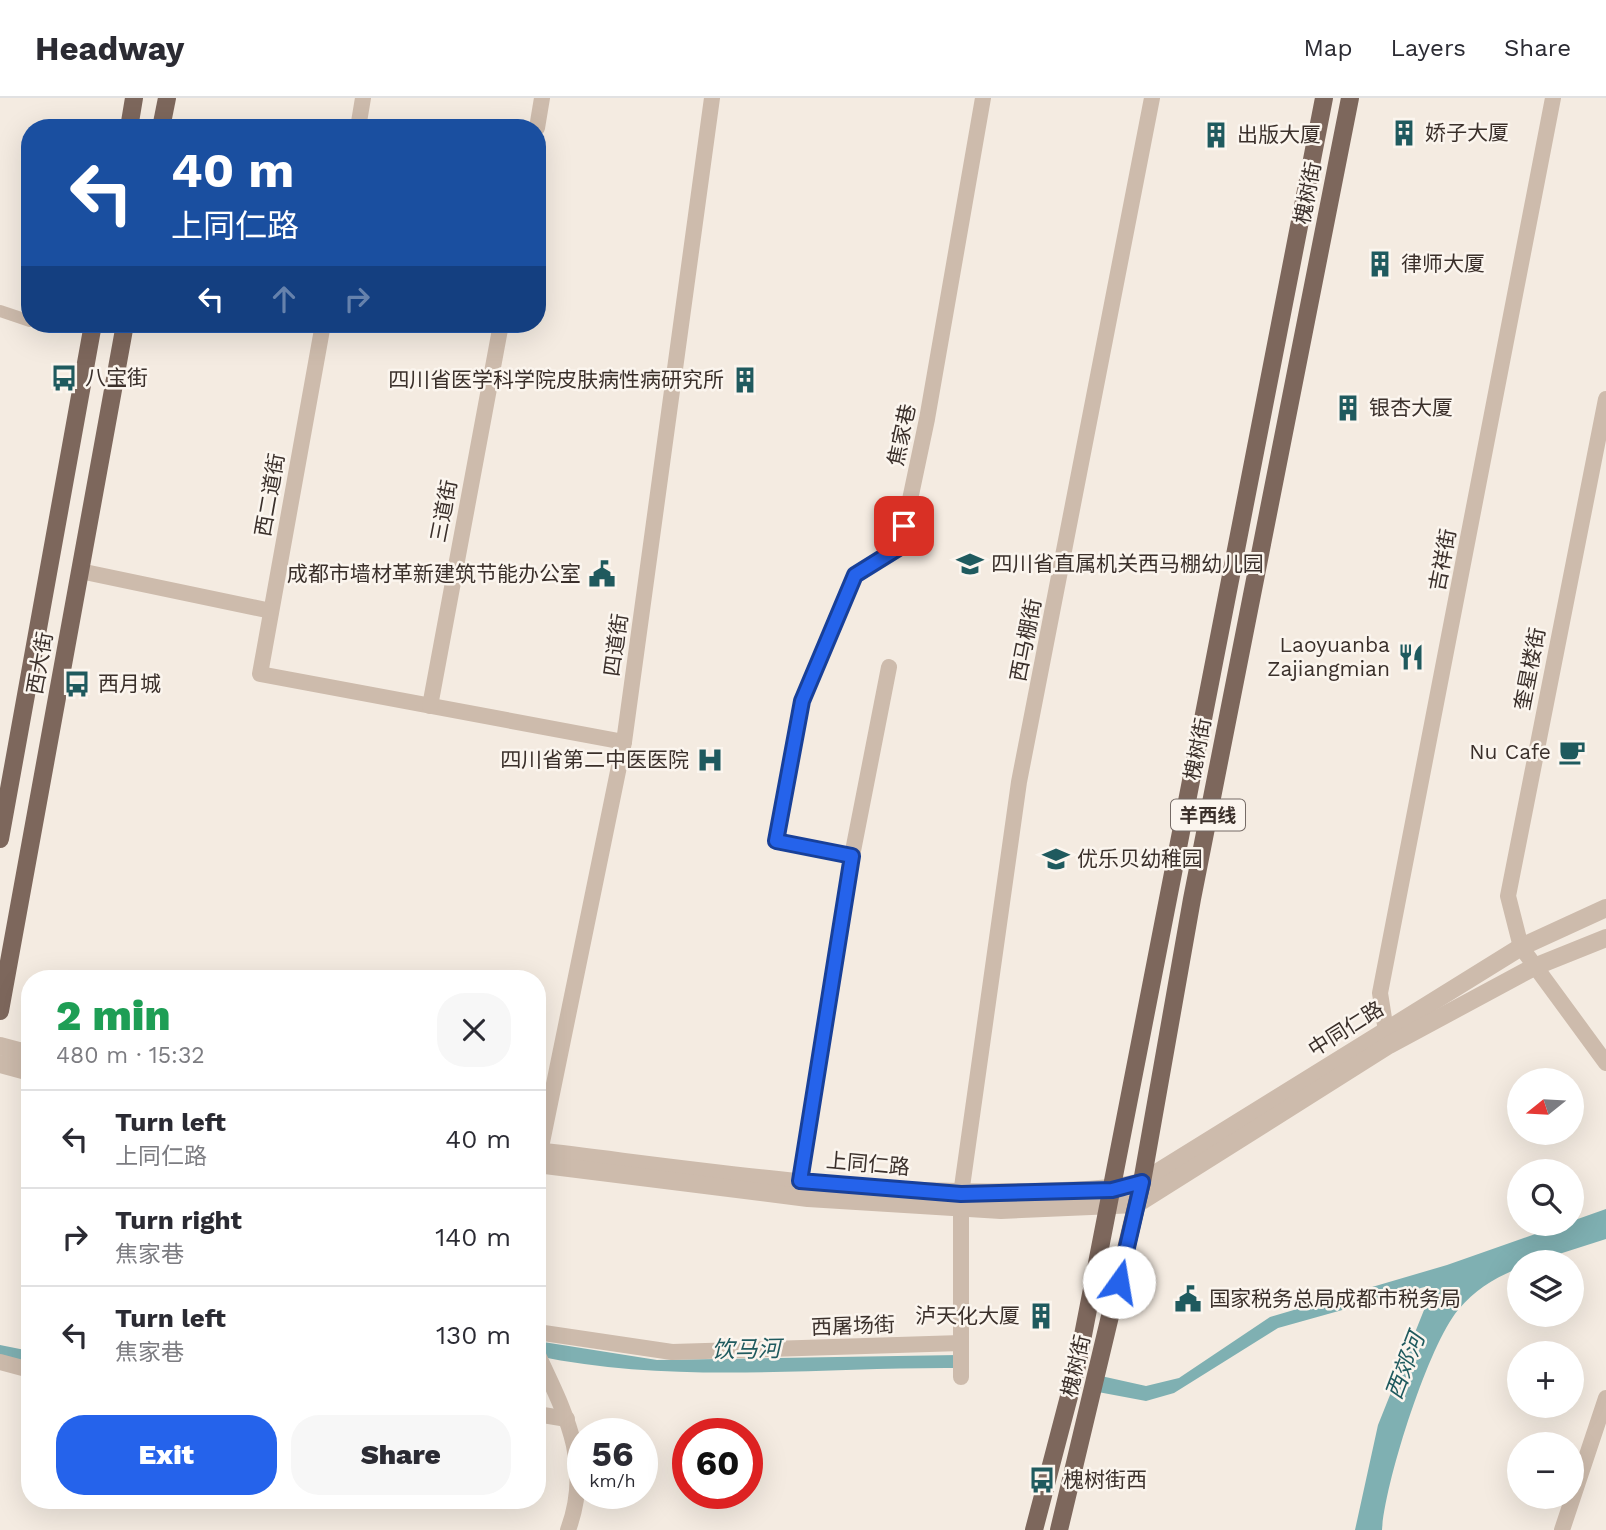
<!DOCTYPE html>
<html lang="en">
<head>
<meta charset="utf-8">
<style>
	:root { --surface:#fff; --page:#f7f7f7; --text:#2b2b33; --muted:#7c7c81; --line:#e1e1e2; --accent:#2563eb }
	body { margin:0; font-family:"Work Sans","Noto Sans SC",sans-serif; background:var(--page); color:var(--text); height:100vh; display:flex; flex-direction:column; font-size:26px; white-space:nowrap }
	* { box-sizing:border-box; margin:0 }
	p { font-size:23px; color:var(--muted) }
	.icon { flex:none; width:38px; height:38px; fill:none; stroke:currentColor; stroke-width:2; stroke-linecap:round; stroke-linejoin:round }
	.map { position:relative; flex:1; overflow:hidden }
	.sheet { position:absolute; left:21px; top:872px; width:525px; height:539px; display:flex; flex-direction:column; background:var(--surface); border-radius:28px; box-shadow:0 7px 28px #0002 }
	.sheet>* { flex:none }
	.banner { position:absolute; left:21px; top:21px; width:525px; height:214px; border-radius:28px; box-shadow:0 7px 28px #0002; background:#1a4fa0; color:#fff; overflow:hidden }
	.needle { width:46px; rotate:252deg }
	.tools { position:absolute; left:1507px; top:970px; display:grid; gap:14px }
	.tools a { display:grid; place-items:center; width:77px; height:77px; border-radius:50%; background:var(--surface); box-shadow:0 7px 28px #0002; font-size:35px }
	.speed { position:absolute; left:567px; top:1320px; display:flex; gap:14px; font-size:35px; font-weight:700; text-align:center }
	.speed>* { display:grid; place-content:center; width:91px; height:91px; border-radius:50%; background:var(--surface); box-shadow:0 7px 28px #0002; line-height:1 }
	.speed small { font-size:18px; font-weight:400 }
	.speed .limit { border:10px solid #d22; background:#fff; color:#111 }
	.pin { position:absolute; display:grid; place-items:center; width:60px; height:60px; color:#fff; margin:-30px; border-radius:14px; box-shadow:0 4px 10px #0006 }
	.me { position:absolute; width:77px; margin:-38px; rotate:13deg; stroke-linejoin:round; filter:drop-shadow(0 0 5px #0008) }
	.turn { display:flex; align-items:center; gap:24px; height:147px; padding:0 35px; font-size:32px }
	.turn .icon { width:91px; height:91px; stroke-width:2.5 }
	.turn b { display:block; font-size:49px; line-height:60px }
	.lanes { display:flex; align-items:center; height:66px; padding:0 35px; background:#0003; justify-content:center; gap:35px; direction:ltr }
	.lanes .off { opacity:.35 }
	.round { display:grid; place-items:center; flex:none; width:74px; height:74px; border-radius:28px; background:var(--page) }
	.headline { display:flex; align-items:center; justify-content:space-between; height:119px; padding:0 35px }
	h1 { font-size:42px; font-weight:800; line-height:52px; color:#1e9e55 }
	.action { display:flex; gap:14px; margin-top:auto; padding:14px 35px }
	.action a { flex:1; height:80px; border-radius:28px; background:var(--accent); color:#fff; font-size:28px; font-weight:800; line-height:80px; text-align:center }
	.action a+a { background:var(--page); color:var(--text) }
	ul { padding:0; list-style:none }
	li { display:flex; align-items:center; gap:21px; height:98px; padding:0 35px; border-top:2px solid var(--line) }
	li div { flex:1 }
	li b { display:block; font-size:26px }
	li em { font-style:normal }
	header { display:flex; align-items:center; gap:42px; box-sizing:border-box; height:98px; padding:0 35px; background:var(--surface); border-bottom:2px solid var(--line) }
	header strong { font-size:33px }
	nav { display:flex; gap:38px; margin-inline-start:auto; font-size:24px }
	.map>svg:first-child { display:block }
	.water { fill:#7fb0b2 }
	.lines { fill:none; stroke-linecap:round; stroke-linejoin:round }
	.pedestrian { stroke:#cdbbac; stroke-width:12 }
	.minor { stroke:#cdbbac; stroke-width:16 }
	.tertiary { stroke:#cdbbac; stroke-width:18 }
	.primary { stroke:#7d675c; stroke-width:18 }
	.route-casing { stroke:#184099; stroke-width:18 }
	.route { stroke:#2563eb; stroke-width:12 }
	.labels { text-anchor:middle; stroke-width:5; stroke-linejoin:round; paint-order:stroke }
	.shield { fill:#fbf5ee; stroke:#756b66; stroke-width:2 }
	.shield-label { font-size:19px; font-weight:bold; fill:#3b302b }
	.poi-label { font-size:21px; fill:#3b302b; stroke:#fbf5ee; text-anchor:start }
	.street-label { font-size:21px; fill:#3b302b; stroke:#fbf5ee }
	.water-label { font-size:23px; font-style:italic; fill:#1f5a5e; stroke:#fbf5ee }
</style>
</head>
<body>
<header>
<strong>Headway</strong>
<nav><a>Map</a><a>Layers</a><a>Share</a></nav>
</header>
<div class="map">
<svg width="1606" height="1432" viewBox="0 0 1606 1432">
	<rect width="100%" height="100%" fill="#f4ebe1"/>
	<g class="water">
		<path d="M1606,1111V1141L1534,1164H1519V1170C1494,1180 1476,1191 1458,1212C1428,1248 1385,1384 1382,1432H1355L1378,1327L1432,1192L1428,1188L1278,1230L1174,1295L1146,1303L1098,1294L1101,1278L1146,1288L1179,1280L1270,1219L1447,1167Z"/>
		<path d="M537,1243L657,1262L958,1257L957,1270C818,1269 676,1287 537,1258Z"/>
		<polygon points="0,1247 30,1253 30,1268 0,1260"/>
	</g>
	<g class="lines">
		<polyline class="pedestrian" points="0,213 30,223"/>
		<g class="minor">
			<polyline points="358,30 363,0"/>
			<polyline points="537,30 542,0"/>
			<polyline points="323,226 260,576 624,644"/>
			<polyline points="1606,301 1508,798 1521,849 1606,965"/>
			<polyline points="80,473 271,513"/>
			<polyline points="430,608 501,226"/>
			<polyline points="852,758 889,569"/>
			<polyline points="1386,933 1380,895 1553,0"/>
			<polyline points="538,1064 624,644 712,0"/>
			<polyline points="800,1083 852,758 776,743 802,603 855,477 900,449 927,321 983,0"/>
			<polyline points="537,1234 672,1254 961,1245"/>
			<path d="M537,1255C565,1315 593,1365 568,1432"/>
			<polyline points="0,1264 30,1272"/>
			<polyline points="961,1279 961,1096 1019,684 1152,0"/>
			<polyline points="537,1316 567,1321"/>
			<polyline points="1562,1432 1606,1300"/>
		</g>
		<g class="tertiary">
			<polyline points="0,948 30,956"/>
			<polyline points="0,966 30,974"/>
			<path d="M537,1053C696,1072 860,1098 1020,1094C1062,1093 1102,1094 1142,1084L1521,849L1606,810"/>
			<polyline points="537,1066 808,1100 1001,1112 1137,1106 1389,947 1534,869 1606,840"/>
		</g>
		<g class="primary">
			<polyline points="129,30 134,0"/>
			<polyline points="161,30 167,0"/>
			<polyline points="0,741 93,226"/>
			<polyline points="0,913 125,226"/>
			<polyline points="1034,1432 1077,1268 1324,0"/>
			<polyline points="1059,1432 1142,1084 1192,801 1350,0"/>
		</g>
	</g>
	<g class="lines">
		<g class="route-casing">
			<polyline id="route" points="904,428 900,449 855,477 802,603 776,743 852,758 800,1083 961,1096 1112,1092 1142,1084 1119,1184"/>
		</g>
		<use href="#route" class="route"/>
	</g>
	<defs>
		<g id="building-bare" transform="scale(2.1)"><path d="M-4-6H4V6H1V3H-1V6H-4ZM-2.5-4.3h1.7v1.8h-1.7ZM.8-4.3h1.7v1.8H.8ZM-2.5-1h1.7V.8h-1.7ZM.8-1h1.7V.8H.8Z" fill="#1f5a5e" stroke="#fbf5ee" stroke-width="2.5" paint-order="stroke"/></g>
		<g id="bus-bare" transform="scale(2.1)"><path d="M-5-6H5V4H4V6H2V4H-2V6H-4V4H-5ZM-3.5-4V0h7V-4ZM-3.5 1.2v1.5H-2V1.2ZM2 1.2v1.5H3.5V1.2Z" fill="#1f5a5e" stroke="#fbf5ee" stroke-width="2.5" paint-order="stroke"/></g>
		<g id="school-bare" transform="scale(2.1)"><path d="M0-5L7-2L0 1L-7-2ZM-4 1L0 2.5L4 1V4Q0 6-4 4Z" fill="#1f5a5e" stroke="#fbf5ee" stroke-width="2.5" paint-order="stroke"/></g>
		<g id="civic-bare" transform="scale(2.1)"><path d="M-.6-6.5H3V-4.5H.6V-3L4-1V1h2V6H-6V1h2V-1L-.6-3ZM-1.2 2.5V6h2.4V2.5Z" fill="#1f5a5e" stroke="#fbf5ee" stroke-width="2.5" paint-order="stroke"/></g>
		<g id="restaurant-bare" transform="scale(2.1)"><path d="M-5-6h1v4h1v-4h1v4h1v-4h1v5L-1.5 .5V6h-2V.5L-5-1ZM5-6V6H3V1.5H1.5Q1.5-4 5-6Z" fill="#1f5a5e" stroke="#fbf5ee" stroke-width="2.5" paint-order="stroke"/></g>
		<g id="cafe-bare" transform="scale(2.1)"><path d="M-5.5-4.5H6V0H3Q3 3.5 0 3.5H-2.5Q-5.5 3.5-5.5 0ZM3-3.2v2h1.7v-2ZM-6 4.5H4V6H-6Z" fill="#1f5a5e" stroke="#fbf5ee" stroke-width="2.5" paint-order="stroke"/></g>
		<g id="hospital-bare" transform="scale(2.1)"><path d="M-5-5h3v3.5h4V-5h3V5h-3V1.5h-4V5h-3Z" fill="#1f5a5e" stroke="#fbf5ee" stroke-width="2.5" paint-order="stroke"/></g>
	</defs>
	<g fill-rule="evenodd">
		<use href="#building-bare" x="1404" y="35"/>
		<use href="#building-bare" x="1216" y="37"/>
		<use href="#building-bare" x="1380" y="166"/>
		<use href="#bus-bare" x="64" y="280"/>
		<use href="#building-bare" x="745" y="282"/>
		<use href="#building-bare" x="1348" y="310"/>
		<use href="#school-bare" x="970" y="466"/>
		<use href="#civic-bare" x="602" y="476"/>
		<use href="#restaurant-bare" x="1411" y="559"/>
		<use href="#bus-bare" x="77" y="586"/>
		<use href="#cafe-bare" x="1572" y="654"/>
		<use href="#hospital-bare" x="710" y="662"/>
		<use href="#school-bare" x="1056" y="761"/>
		<use href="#civic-bare" x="1188" y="1201"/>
		<use href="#building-bare" x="1041" y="1218"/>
		<use href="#bus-bare" x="1042" y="1382"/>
	</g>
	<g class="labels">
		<rect class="shield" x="1171" y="701.5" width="74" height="31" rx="5"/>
		<g class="shield-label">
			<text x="1208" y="724">羊西线</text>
		</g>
		<g class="poi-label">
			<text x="1425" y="42">娇子大厦</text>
			<text x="1237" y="44">出版大厦</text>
			<text x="1401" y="173">律师大厦</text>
			<text x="85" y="287">八宝街</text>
			<text x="724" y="289" text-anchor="end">四川省医学科学院皮肤病性病研究所</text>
			<text x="1369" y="317">银杏大厦</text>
			<text x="991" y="473">四川省直属机关西马棚幼儿园</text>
			<text x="581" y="483" text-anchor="end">成都市墙材革新建筑节能办公室</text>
			<text x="1390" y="554" text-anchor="end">Laoyuanba<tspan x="1390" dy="24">Zajiangmian</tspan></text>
			<text x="98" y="593">西月城</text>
			<text x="1551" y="661" text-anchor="end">Nu Cafe</text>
			<text x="689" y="669" text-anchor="end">四川省第二中医医院</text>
			<text x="1077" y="768">优乐贝幼稚园</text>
			<text x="1209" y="1208">国家税务总局成都市税务局</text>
			<text x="1020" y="1225" text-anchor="end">泸天化大厦</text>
			<text x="1063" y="1389">槐树街西</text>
		</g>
		<g class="street-label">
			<text transform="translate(1308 95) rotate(-79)" y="7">槐树街</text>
			<text transform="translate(902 337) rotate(-78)" y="7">焦家巷</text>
			<text transform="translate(270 397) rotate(-80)" y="7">西二道街</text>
			<text transform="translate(444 413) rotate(-79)" y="7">三道街</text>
			<text transform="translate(1443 462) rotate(-79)" y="7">吉祥街</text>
			<text transform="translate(1026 542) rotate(-79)" y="7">西马棚街</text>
			<text transform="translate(616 547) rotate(-82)" y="7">四道街</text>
			<text transform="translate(40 565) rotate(-80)" y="7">西大街</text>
			<text transform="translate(1530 571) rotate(-79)" y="7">奎星楼街</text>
			<text transform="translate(1198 651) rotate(-79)" y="7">槐树街</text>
			<text transform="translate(1346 931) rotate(-32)" y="7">中同仁路</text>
			<text transform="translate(868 1066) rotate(5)" y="7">上同仁路</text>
			<text transform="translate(853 1228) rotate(-2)" y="7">西屠场街</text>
			<text transform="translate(1076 1268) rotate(-77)" y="7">槐树街</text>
		</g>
		<g class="water-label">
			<text transform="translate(746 1251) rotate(-1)" y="8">饮马河</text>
			<text transform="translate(1405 1268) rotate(-69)" y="8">西郊河</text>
		</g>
	</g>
</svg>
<div class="tools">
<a><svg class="needle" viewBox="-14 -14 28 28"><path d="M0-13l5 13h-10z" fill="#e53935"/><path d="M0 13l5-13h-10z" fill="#7c7c81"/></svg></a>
<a><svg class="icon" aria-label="search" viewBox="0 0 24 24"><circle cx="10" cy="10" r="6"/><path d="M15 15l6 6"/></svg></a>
<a><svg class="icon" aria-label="layers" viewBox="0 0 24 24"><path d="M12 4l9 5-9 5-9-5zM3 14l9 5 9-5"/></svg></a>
<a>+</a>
<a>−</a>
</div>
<div class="speed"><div>56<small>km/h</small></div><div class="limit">60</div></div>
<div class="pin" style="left:904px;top:428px;background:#d93025"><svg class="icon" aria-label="arrive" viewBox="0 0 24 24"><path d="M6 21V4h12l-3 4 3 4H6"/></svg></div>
<svg class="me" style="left:1119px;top:1184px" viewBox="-20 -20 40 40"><circle r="19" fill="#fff"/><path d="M0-13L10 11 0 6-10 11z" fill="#2563eb"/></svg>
<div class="banner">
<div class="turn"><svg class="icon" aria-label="left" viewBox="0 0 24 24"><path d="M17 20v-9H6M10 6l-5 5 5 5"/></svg><div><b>40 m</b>上同仁路</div></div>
<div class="lanes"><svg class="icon" aria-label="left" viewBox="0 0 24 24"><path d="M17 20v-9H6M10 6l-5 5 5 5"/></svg><svg class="icon off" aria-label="ahead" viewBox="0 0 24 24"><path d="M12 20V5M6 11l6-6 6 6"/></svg><svg class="icon off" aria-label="right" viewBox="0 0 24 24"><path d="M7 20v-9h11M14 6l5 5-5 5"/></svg></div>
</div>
<section class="sheet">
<div class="headline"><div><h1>2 min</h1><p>480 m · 15:32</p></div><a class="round"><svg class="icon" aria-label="close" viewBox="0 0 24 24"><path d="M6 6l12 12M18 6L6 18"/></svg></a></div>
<ul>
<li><svg class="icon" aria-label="left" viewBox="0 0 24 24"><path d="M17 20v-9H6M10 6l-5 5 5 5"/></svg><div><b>Turn left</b><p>上同仁路</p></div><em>40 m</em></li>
<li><svg class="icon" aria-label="right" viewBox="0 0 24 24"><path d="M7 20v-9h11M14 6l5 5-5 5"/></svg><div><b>Turn right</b><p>焦家巷</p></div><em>140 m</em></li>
<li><svg class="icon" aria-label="left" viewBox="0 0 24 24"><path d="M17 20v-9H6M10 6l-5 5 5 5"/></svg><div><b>Turn left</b><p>焦家巷</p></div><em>130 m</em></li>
</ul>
<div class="action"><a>Exit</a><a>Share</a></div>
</section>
</div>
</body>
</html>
